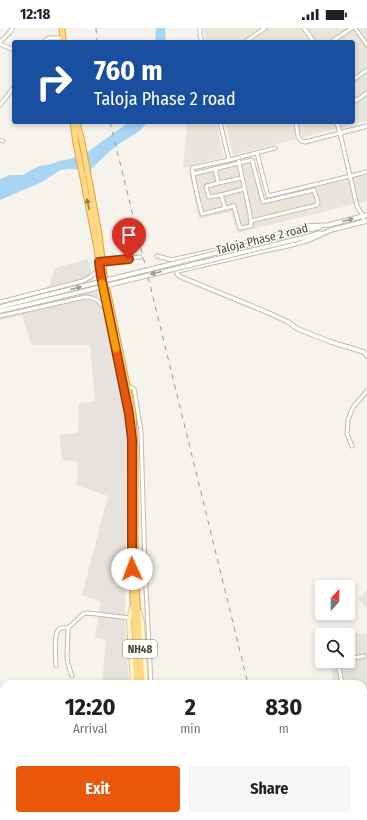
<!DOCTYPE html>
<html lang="en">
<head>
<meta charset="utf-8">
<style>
	:root { --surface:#fff; --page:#f6f6f6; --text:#202124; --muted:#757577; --accent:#ea580c }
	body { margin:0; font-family:"Fira Sans Condensed",sans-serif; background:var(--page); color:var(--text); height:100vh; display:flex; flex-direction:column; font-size:15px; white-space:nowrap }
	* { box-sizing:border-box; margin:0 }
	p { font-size:13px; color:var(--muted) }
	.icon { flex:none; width:22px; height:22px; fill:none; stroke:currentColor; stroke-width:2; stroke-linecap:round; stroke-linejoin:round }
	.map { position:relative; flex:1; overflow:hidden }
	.details { position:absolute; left:0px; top:652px; width:367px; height:140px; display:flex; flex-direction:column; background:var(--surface); border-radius:12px 12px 0 0; box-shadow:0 2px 6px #0003 }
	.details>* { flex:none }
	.banner { position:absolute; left:12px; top:12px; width:343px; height:84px; border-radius:4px; box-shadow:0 2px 6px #0003; background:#1a4fa0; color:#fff; overflow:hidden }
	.needle { width:26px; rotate:21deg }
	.fabs { position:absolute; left:315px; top:552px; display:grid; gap:8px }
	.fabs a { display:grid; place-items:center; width:40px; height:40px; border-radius:4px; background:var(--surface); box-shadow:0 2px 6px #0003; font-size:20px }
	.pin { position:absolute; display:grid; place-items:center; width:34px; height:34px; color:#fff; margin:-41px -17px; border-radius:50% 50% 50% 0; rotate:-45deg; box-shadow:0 0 4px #0007 }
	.pin .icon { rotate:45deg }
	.me { position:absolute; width:44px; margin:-22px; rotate:358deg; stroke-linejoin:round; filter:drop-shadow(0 0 3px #0008) }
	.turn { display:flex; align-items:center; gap:14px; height:84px; padding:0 16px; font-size:18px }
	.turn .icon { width:52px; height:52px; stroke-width:2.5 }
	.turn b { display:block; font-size:28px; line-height:34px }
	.eta { display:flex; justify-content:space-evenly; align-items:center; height:68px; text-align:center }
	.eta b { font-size:24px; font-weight:700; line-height:28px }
	.cta { display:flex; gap:8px; margin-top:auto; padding:8px 16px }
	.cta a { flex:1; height:46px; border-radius:4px; background:var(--accent); color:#fff; font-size:16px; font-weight:700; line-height:46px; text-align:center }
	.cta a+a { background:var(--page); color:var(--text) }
	.status { display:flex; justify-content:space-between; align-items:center; height:28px; padding:0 20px; background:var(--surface); direction:ltr }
	.status svg { height:11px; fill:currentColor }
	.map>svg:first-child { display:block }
	.residential { fill:#eae5da }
	.industrial { fill:#e6e2dd }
	.water { fill:#a9d4f2 }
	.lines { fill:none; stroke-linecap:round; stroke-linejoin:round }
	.minor-casing { stroke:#c2bbae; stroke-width:5 }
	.tertiary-casing { stroke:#c2bbae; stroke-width:5.5 }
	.secondary-casing { stroke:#d6c79b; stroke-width:6 }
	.trunk-casing { stroke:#e0a43c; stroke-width:7 }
	.minor { stroke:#fff; stroke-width:3 }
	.tertiary { stroke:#fff; stroke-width:3.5 }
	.secondary { stroke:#fff3cd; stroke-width:4 }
	.trunk { stroke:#ffd985; stroke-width:5 }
	.rail { stroke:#9a9a9a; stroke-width:1; stroke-dasharray:5 5; stroke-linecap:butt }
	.tertiary-bridge-casing { stroke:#c2bbae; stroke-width:5.5; stroke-linecap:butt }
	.tertiary-bridge { stroke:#fff; stroke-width:3.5 }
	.oneway { fill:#938057 }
	.oneway2 { fill:#9c9892 }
	.route-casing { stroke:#983908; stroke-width:10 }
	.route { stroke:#ea580c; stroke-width:7 }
	.slow { stroke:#f59e0b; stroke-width:7 }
	.labels { text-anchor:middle; stroke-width:3; stroke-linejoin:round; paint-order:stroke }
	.shield { fill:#fff; stroke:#817c74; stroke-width:1 }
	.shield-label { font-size:11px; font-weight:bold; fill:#4b4439 }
	.street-label { font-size:12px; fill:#4b4439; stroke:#fff }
</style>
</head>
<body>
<div class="status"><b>12:18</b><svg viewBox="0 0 49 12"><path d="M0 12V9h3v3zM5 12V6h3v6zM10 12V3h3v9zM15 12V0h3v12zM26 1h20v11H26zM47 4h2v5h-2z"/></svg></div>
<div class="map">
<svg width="367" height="792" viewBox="0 0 367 792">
	<rect width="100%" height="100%" fill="#f6f3ec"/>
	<g class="residential">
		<polygon points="204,0 367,0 367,93 233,127 225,94 353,94 353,14 206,14 203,2"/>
		<polygon points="187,94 216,94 224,129 183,140"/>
		<polygon points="248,131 253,133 264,172 367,146 367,173 237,205 231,184 199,191 189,144"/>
	</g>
	<g class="industrial">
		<polygon points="88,231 105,292 124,384 127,416 125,597 129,656 102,656 106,613 95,609 101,574 82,567 108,468 77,457 78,434 62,432 60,407 78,405 79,375 95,373 90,317 31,317 22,287 0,292 0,272 49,260 55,240"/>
		<polygon points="367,562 367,581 358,571"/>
		<polygon points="324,601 367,606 367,758 363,759 363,656 334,656 330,633 348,633 348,607 325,607"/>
		<rect x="109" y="788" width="26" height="4"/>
	</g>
	<g class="water">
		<polygon points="156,0 165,0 166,14 155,14"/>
		<polygon points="129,94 148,94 138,104 120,115 109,124 90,142 70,141 60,142 42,154 0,172 0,151 10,147 23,147 30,143 39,138 52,136 59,133 70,131 89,123"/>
	</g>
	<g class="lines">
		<g class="minor-casing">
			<g id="minor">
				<polyline points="200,0 200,8 202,14"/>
				<polyline points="355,0 367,17"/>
				<polyline points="0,14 9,5 13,0"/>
				<polyline points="43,14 49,10 63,10"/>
				<polyline points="245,14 265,0"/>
				<polyline points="331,14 352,0"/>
				<polyline points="0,16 14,22"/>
				<polyline points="353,52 367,42"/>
				<polyline points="353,73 357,72 367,65"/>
				<polyline points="0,77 14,59"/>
				<polyline points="220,94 229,132"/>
				<polyline points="296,94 298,108 301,113 305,114 340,105 357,178 363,188 364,194"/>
				<polyline points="0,112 3,113"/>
				<polyline points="257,125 268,168 367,144"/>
				<polyline points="239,133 239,135 252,132 263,174 314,162 318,174 317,177 251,193"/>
				<polyline points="215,140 218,155 242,150"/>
				<path d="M193,146L239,135L250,186L251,198L240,200L234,178L202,186C198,171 194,155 192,140L229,132L275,120"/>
				<polyline points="218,155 207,158 206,159 209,169 221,167 225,180"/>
				<polyline points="221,167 244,161"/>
				<polyline points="157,228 172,232"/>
				<polyline points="101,234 140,229"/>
				<polyline points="0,274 83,253 90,249 100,241"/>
				<path d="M0,288L85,269C96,269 102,275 107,285"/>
				<polyline points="128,358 134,361 141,404 145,540 151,656"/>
				<polyline points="352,418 347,406 348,392 351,384 354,378 367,363"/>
				<polyline points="68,600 67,629 68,636 72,648"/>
				<polyline points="348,631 364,628"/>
				<polyline points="338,633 342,656"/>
				<path d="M56,638C56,630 53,606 59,601C62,599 65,600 68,600L83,586L88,585L130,590"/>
				<polyline points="363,760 367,760"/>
				<polyline points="170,792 207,788"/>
			</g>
		</g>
		<g class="tertiary-casing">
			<g id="tertiary">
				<polyline points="304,0 314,14"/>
				<polyline points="337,94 340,105 367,98"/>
				<polyline points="367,187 329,197 309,198 218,222 172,232 178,247 181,249 269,285 288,294 298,301 331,314 364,324 367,328"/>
				<polyline points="300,204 320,199"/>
				<polyline points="302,210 320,205"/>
				<polyline points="177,243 272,221 287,218 309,212 331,202 367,193"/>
				<polyline points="0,279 39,269"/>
				<polyline points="0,283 39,274"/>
			</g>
		</g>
		<g class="secondary-casing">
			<g id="secondary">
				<polyline points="132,579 129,593 133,656"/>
				<polyline points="139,583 142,594 146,656"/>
				<polyline points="363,765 367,764"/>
				<polyline points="363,770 367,769"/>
				<polyline points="140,788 140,792"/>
				<polyline points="154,788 154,792"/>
				<polyline points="212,792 245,788"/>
				<polyline points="252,792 272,788"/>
			</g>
		</g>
		<g class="trunk-casing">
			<g id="trunk">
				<polyline points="62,0 63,14"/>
				<polyline points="73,94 76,115 96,215 101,248 129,386 132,412 131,524 137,656"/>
				<polyline points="77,94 82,114 99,206 104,247 133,386 135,421 135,541 142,656"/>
				<polyline points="145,788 146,792"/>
				<polyline points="151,788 151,792"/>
			</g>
		</g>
		<use href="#minor" class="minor"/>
		<use href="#tertiary" class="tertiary"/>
		<use href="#secondary" class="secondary"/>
		<use href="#trunk" class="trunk"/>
		<g class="rail">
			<polyline points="96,0 97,14"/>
			<polyline points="110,94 248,656"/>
			<polyline points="281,788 282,792"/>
		</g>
		<g class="tertiary-bridge-casing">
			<g id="tertiary-bridge">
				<polyline points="39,269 300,204"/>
				<polyline points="39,274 302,210"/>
			</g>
		</g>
		<use href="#tertiary-bridge" class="tertiary-bridge"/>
	</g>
	<defs><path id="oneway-solid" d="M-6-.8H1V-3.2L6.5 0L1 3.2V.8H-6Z"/></defs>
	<use class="oneway" href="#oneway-solid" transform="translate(88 176) rotate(-102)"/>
	<g class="oneway2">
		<use href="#oneway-solid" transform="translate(348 192) rotate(-15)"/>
		<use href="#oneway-solid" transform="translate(156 245) rotate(166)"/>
		<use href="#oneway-solid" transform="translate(76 260) rotate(-14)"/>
	</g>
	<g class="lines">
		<g class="route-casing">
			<polyline id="route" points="129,231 99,234 101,248 129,386 132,412 132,541"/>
		</g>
		<use href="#route" class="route"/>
		<polyline class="slow" points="102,255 116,321"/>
	</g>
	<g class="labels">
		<rect class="shield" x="123" y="612" width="34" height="18" rx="3"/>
		<g class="shield-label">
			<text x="140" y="625">NH48</text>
		</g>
		<g class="street-label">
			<text transform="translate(262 211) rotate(-14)" y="4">Taloja Phase 2 road</text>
		</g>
	</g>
</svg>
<div class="fabs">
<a><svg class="needle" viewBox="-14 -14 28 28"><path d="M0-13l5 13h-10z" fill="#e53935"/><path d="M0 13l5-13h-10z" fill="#757577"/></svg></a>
<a><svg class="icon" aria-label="search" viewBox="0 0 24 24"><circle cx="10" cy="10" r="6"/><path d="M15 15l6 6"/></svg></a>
</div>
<div class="pin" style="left:129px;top:231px;background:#d93025"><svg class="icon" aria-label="arrive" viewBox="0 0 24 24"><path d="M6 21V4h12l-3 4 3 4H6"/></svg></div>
<svg class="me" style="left:132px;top:541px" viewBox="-20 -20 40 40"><circle r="19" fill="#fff"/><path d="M0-13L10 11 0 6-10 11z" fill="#ea580c"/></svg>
<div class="banner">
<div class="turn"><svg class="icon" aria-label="right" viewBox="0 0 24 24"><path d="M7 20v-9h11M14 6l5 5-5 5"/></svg><div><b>760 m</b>Taloja Phase 2 road</div></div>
</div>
<section class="details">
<div class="eta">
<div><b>12:20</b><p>Arrival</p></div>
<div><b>2</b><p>min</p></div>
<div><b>830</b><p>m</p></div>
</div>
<div class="cta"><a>Exit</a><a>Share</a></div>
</section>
</div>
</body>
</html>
